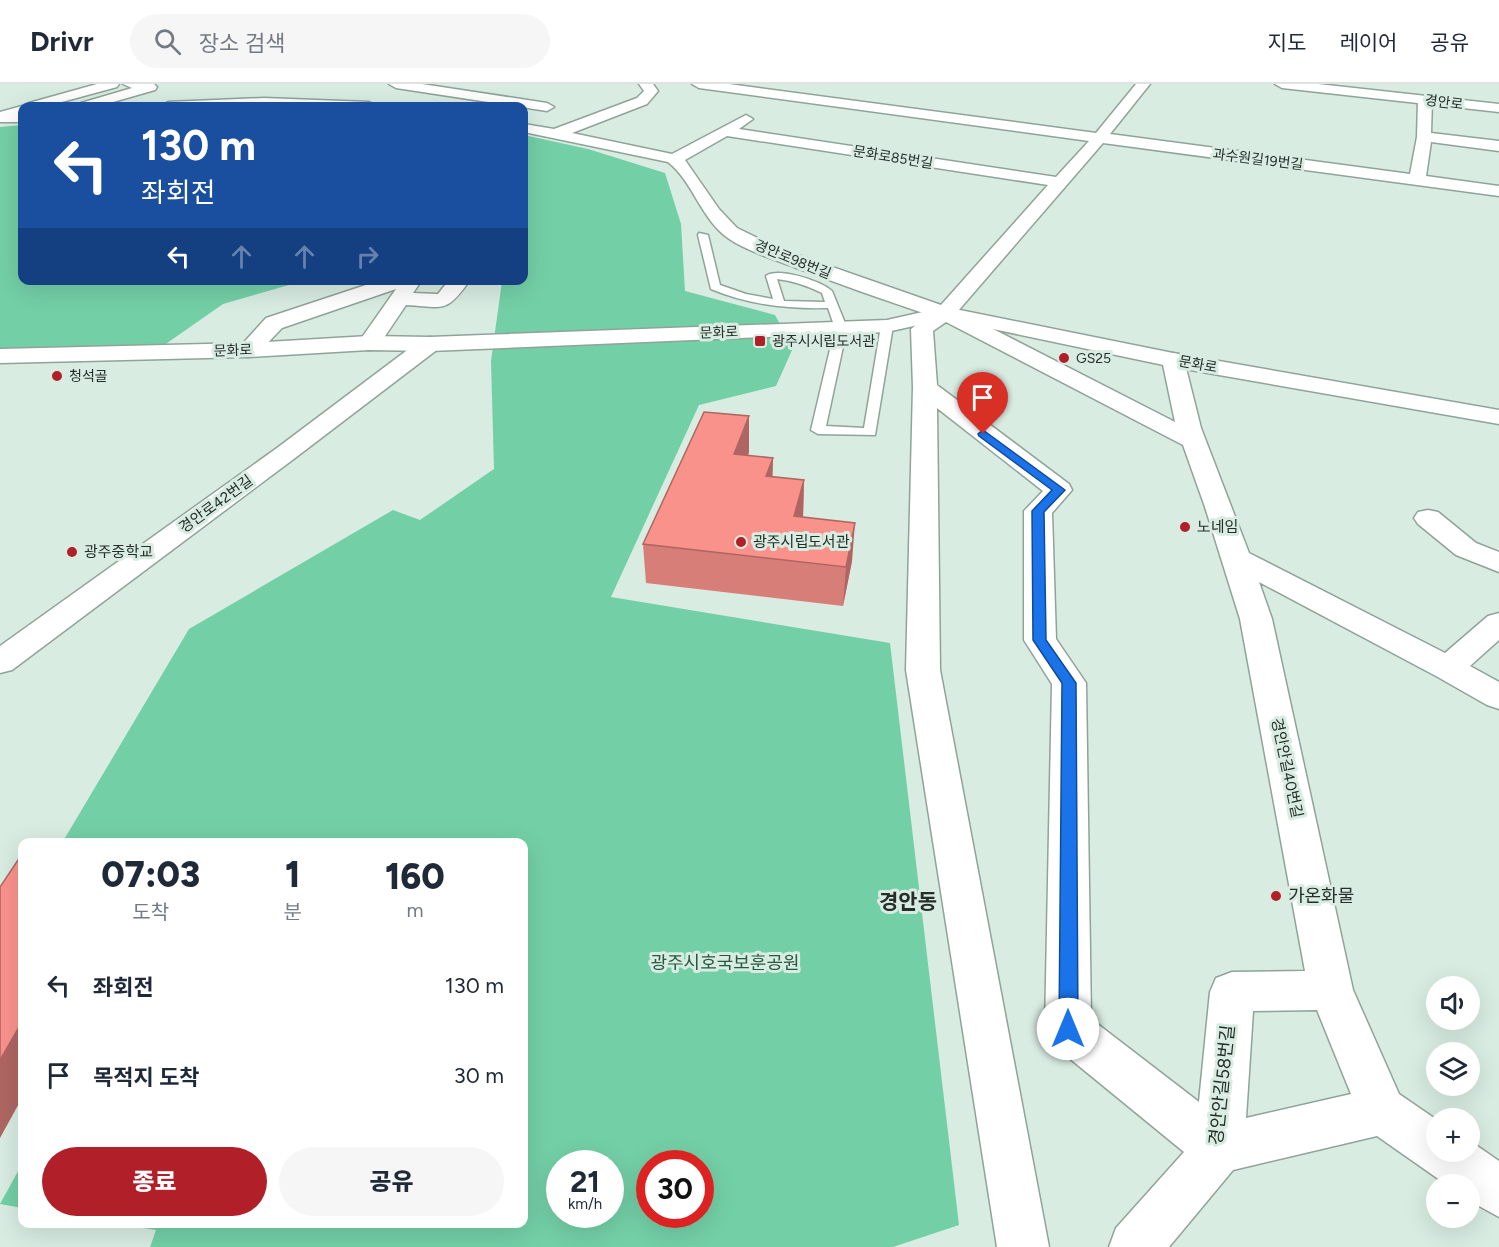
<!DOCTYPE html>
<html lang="ko">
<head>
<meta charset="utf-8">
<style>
	:root { --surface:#fff; --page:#f6f6f7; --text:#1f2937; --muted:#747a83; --line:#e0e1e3; --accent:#b11f29 }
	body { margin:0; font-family:Figtree,"Noto Sans KR",sans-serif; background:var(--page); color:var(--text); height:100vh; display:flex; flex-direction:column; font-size:22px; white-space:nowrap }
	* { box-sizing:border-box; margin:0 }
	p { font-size:20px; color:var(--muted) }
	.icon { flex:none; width:33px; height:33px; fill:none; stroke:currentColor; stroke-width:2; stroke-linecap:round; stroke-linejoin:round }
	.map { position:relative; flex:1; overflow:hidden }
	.details { position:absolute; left:18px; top:754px; width:510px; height:390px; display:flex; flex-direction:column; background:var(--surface); border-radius:12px; box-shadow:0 6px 24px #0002 }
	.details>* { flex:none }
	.guide { position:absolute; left:18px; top:18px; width:510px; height:183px; border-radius:12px; box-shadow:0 6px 24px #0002; background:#1a4fa0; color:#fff; overflow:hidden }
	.tools { position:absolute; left:1426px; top:892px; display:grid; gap:12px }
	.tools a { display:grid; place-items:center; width:54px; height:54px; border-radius:50%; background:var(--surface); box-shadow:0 6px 24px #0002; font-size:30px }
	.speed { position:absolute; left:546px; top:1066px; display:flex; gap:12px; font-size:30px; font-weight:700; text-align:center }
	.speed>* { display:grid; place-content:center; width:78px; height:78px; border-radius:50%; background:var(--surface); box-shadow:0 6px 24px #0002; line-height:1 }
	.speed small { font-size:15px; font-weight:400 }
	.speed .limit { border:9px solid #d22; background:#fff; color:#111 }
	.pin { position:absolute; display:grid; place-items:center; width:51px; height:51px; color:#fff; margin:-62px -26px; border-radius:50% 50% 50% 0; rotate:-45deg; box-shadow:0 0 6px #0007 }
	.pin .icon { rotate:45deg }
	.me { position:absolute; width:66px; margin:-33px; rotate:0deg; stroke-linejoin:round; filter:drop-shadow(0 0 4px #0008) }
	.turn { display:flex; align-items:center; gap:21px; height:126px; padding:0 24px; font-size:27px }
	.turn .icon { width:78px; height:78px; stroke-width:2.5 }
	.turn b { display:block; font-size:42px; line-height:51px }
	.lanes { display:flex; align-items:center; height:57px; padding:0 24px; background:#0003; justify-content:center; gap:30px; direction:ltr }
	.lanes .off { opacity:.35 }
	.eta { display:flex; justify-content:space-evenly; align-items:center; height:102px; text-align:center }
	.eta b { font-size:36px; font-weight:800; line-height:42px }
	.primary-button { display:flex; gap:12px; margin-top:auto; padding:12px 24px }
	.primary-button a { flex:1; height:69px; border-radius:36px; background:var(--accent); color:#fff; font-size:24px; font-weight:800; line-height:69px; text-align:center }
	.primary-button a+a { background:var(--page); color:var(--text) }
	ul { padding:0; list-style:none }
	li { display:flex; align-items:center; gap:18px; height:90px; padding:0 24px }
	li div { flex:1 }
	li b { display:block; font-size:22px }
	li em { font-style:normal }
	header { display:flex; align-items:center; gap:36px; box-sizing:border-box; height:84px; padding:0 30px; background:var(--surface); border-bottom:2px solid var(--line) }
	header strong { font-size:28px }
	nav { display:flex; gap:33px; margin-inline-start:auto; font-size:21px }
	.search { width:420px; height:54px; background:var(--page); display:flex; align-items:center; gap:15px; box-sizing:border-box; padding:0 21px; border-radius:33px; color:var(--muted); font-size:22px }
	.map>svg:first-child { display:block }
	.green { fill:#73cfa6; fill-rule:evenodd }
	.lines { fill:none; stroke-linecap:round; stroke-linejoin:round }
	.service-casing { stroke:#90a399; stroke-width:3 }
	.minor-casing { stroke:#90a399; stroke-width:3 }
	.tertiary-casing { stroke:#90a399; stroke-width:3 }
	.service { fill:#fff; fill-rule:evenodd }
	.minor { fill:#fff; fill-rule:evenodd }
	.tertiary { fill:#fff; fill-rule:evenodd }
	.wall { fill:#d77e78 }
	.shaded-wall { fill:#af6662 }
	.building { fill:#fa928c; stroke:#af6662; stroke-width:1.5 }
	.route { fill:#1a73e8; stroke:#114b97; stroke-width:1.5 }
	.poi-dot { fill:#b11f29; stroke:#d8ece2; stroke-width:2 }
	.labels { text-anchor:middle; stroke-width:6; stroke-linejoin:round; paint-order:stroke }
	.far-street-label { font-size:14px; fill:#262e2a; stroke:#d8ece2 }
	.far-poi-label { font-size:14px; fill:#262e2a; stroke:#d8ece2; text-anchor:start }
	.street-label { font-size:15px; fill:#262e2a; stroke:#d8ece2 }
	.poi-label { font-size:15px; fill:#262e2a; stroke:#d8ece2; text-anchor:start }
	.near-poi-label { font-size:18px; fill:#262e2a; stroke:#d8ece2; text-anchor:start }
	.near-park-label { font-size:18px; fill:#285843; stroke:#d8ece2 }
	.near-street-label { font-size:18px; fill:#262e2a; stroke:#d8ece2 }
	.near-quarter-label { font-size:21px; font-weight:bold; fill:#262e2a; stroke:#d8ece2 }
</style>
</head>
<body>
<header>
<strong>Drivr</strong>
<div class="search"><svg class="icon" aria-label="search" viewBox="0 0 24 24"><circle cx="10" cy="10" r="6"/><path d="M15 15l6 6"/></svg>장소 검색</div>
<nav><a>지도</a><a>레이어</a><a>공유</a></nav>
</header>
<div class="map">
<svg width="1499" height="1163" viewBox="0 0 1499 1163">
	<rect width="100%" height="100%" fill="#d8ece2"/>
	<g class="green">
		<polygon points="22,41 22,196 303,197 223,220 160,264 0,269 0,43"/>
		<path d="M524,51L588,65L665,89L681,140L685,207L775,231L793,264L776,302L699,321L611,513L890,559L959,1141L893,1163H150L156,1146L119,1140H524V759H62L189,545L393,426L420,436L494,385L491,277L502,197L524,196ZM560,1080H610V1131H560ZM650,1080H700V1131H650Z"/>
		<polygon points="22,1080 22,1124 0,1120"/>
	</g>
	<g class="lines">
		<g class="service-casing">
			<path id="service" d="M699,149L708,151L720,201L746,210L773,215L766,192C778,183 821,197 832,207L847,244L826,342L864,344L881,242L887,239L891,240L893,242L875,351L818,350L811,346L835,244L828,224C787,225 749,221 711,205L698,151ZM777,195C794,197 808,202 822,209L825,218L784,217Z"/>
		</g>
		<g class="minor-casing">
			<g id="minor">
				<polygon points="123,0 154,0 157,3 155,6 99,22 79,22 81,19 132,4"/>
				<polygon points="389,0 422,0 547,19 554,23 547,27 396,4"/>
				<path d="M639,0H653L658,7L647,20L572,49L672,70L746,31L753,35L739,45L1056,93L1089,57L699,4L692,0H729L1096,49L1136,0H1150L1110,50L1410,90L1417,53L1418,16L1425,12L1432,16L1431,49L1499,57V67L1431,58L1426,92L1499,102V112L1103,59L958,227L1175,338L1162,276L1165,271L1173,269L1181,271L1184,276L1201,344L1249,469L1445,569L1488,532L1499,529V556L1470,582L1499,598V625L1487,621L1436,592L1259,498L1272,535L1353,906L1399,1010L1437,1036V1068H1470V1057L1499,1077V1133L1470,1117V1101H1447L1377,1052L1233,1086L1169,1163H1109L1116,1144L1184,1068L1052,960L1045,945L1052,600L1024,556V427L1043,407L937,324L940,586L1049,1163H997L906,586L913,303L911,245L929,231C884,216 839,200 794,183C773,175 741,165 724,151C700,131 692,97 668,78L524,48V40L554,45L637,14L644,7ZM727,52L1048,101L941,221L778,164L737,144L719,125L685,76ZM946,238L1183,361L1205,423L1240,535L1305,887L1232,888L1216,894L1210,908L1199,1018L1091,935L1086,599L1056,555L1052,429L1072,406L1069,400L937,301L933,247ZM1317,926L1351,1010L1246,1034L1253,927Z"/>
				<polygon points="264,14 369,18 376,22 161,22 168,18"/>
				<rect x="0" y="30" width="22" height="8"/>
				<path d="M381,196H422L413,209L438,210L449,196H470C446,230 444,223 406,221L377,264L369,266L361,264L358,259L396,205L282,244L256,271L248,273L240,271L237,266L266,234Z"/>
				<polygon points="430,253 438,255 441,260 438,265 295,374 12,586 0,589 0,562 277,364 422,255"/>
				<polygon points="1428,426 1438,428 1476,459 1499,468 1499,488 1456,471 1418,440 1414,434 1418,428"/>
			</g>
		</g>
		<g class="tertiary-casing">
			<g id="tertiary">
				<polygon points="97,0 119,0 117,3 47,22 27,22 29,19"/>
				<polygon points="1275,0 1318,0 1499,20 1499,28 1282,4"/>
				<polygon points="22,22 25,22 22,22 22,30 0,36 0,28"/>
				<polygon points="945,223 1173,269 1499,326 1499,340 1173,283 945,235 887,248 430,267 369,266 248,273 0,279 0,265 248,259 369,252 430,253 887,236"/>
			</g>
		</g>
		<use href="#service" class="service"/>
		<use href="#minor" class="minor"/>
		<use href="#tertiary" class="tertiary"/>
	</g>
	<polygon class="wall" points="749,332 749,368 748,372 773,374 772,393 804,396 803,433 852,477 843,522 646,499 643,460"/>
	<g class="shaded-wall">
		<polygon points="749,332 749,368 734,408 734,370"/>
		<polygon points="773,374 772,412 766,392"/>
		<polygon points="804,396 803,434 794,432"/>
		<polygon points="855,439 852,477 843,522 846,483"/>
		<polygon points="22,938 22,1014 0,1054 0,976"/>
	</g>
	<g class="building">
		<polygon points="704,328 749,332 734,370 773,374 766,392 804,396 794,432 855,439 846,483 643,460"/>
		<polygon points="22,770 22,938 0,976 0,803"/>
	</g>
	<polygon class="route" points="983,346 1065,406 1044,428 1046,556 1076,599 1078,945 1075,951 1068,954 1061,951 1059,945 1062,599 1033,556 1032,427 1052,406 979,352 978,350"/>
	<g class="poi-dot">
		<rect x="754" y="251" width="12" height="12" rx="3"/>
		<circle cx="1064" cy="274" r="6"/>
		<circle cx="57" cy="292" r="6"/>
		<circle cx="1185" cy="443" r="6"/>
		<circle cx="741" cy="458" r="6"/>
		<circle cx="72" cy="468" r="6"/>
		<circle cx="1276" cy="812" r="6"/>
	</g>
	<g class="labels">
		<g class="far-street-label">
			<text transform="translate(1444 18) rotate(7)" y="5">경안로</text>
			<text transform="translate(893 73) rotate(9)" y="5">문화로85번길</text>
			<text transform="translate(1258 75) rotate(7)" y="5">과수원길19번길</text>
			<text transform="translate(793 175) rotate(22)" y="5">경안로98번길</text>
			<text transform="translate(719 248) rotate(-2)" y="5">문화로</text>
			<text transform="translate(233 266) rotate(-2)" y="5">문화로</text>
			<text transform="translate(1198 280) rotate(10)" y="5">문화로</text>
		</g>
		<g class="far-poi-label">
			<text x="772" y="262">광주시시립도서관</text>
			<text x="1076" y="279">GS25</text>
			<text x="69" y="297">청석골</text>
		</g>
		<g class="street-label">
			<text transform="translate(216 420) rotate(-36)" y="5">경안로42번길</text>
			<text transform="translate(1287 684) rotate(78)" y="5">경안안길40번길</text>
		</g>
		<g class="poi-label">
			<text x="1197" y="448">노네임</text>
			<text x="753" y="463">광주시립도서관</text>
			<text x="84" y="473">광주중학교</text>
		</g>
		<g class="near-poi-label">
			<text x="1288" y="818">가온화물</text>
		</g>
		<g class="near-park-label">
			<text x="725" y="885">광주시호국보훈공원</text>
		</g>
		<g class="near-street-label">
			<text transform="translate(1222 1001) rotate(-84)" y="6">경안안길58번길</text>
		</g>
		<g class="near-quarter-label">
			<text x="908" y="825">경안동</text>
		</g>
	</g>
</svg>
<div class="tools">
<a><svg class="icon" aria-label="sound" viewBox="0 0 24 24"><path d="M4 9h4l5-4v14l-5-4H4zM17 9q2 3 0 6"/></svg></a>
<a><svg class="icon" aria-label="layers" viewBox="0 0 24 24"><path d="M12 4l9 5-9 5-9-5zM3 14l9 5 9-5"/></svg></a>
<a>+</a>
<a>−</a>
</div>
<div class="speed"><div>21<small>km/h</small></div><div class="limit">30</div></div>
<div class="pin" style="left:983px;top:350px;background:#d93025"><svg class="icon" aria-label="arrive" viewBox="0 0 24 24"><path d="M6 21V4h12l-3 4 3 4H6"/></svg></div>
<svg class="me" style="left:1068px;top:945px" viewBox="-20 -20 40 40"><circle r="19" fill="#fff"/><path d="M0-13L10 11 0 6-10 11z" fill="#1a73e8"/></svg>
<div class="guide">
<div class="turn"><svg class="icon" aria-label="left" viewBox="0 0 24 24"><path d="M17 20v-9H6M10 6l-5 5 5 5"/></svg><div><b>130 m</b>좌회전</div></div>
<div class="lanes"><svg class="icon" aria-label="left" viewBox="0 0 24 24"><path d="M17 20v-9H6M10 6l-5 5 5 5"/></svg><svg class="icon off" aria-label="ahead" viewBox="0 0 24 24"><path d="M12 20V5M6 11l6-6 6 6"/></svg><svg class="icon off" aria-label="ahead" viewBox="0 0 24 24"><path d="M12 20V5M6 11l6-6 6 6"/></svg><svg class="icon off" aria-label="right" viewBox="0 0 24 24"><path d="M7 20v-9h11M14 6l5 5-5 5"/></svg></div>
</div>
<section class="details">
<div class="eta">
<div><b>07:03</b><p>도착</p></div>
<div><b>1</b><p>분</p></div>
<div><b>160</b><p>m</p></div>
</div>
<ul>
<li><svg class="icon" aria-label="left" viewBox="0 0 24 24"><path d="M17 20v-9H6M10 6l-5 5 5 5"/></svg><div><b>좌회전</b></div><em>130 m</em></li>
<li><svg class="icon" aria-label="arrive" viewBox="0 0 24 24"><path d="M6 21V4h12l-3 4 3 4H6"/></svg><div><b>목적지 도착</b></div><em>30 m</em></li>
</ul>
<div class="primary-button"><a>종료</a><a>공유</a></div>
</section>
</div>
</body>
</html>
